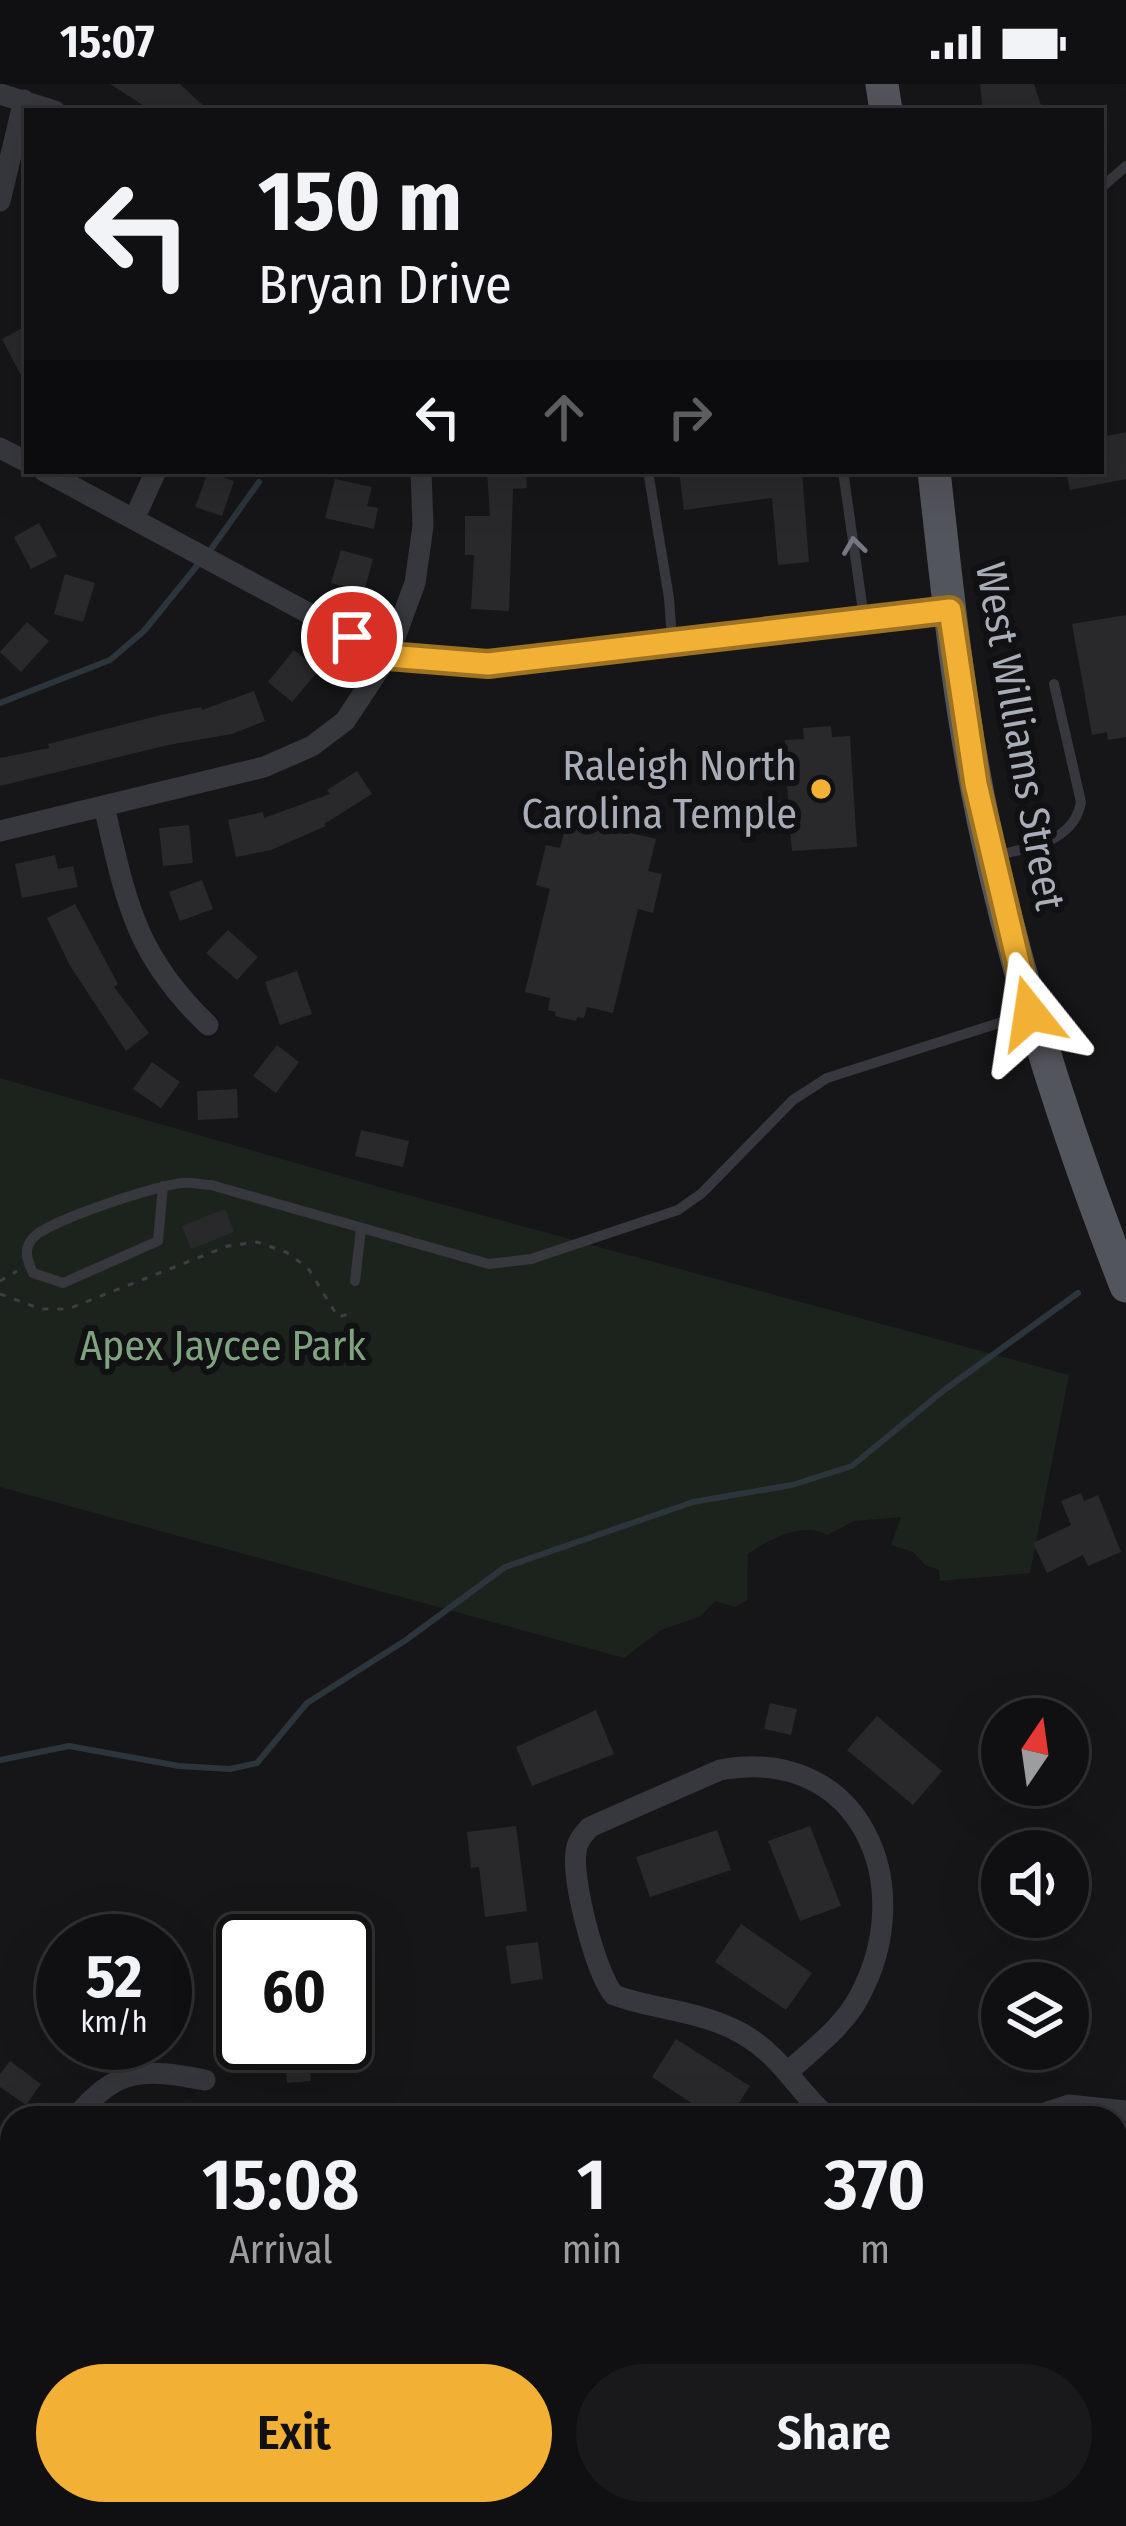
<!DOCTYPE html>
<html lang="en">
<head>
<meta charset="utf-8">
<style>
	:root { --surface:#101012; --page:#19191b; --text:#f1f3f6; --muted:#9c9d9f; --line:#303032; --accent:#f2b134 }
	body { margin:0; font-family:"Fira Sans Condensed",sans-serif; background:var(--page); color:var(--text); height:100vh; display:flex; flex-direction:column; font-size:45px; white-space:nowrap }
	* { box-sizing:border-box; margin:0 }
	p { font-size:39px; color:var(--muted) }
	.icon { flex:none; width:66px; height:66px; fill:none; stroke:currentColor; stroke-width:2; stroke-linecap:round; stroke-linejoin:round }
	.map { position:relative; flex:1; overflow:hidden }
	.drawer { position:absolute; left:0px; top:2022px; width:1128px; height:420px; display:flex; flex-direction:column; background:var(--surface); border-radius:36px 36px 0 0; box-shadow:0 12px 48px #0002,0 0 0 3px var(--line) }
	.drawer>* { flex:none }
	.banner { position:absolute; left:24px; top:24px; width:1080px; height:366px; border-radius:0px; box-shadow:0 12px 48px #0002,0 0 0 3px var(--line); background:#101012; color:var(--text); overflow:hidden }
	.needle { width:78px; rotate:13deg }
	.tools { position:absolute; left:981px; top:1614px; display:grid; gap:24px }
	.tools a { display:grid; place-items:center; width:108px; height:108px; border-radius:50%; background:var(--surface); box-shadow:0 12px 48px #0002,0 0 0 3px var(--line); font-size:60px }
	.speed { position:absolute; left:36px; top:1830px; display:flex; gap:24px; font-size:60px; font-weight:700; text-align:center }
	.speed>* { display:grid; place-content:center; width:156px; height:156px; border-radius:50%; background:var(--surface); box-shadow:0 12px 48px #0002,0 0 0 3px var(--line); line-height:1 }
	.speed small { font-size:30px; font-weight:400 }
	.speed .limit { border:6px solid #111; border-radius:18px; background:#fff; color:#111 }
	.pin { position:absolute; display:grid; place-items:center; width:102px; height:102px; color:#fff; margin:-51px; border:6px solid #fff; border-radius:50%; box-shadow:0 3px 12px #0007 }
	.me { position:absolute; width:132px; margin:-66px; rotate:345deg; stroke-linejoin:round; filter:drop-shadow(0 0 9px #0008) }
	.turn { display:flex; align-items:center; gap:42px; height:252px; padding:0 36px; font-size:54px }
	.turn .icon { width:156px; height:156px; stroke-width:2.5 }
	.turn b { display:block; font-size:84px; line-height:102px }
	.lanes { display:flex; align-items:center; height:114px; padding:0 36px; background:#0003; justify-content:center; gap:60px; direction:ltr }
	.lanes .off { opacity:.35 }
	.eta { display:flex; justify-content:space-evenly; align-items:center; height:204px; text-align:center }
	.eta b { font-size:72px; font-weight:600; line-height:84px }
	.action { display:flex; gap:24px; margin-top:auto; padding:24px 36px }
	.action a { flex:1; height:138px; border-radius:72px; background:var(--accent); color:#111; font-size:48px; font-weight:600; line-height:138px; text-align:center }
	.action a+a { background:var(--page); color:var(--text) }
	.status { display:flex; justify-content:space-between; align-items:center; height:84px; padding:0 60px; background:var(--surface); direction:ltr }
	.status svg { height:33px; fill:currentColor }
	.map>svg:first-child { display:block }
	.green { fill:#1c231d }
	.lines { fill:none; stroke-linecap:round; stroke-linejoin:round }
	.stream { stroke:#2c353c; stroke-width:6 }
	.building { fill:#29292c }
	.path { stroke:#3d3f44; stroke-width:3; stroke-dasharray:6 9; stroke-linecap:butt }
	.service { stroke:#37383d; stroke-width:10 }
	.minor { stroke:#37383d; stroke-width:21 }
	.primary { stroke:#53555c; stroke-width:33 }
	.oneway { stroke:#757881 }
	.route-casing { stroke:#9d7322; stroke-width:30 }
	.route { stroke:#f2b134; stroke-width:21 }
	.poi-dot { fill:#f2b134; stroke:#111113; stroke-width:4.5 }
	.labels { text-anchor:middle; stroke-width:12; stroke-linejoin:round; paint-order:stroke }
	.street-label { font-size:42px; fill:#a8adb8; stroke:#111113 }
	.poi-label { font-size:42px; fill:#a8adb8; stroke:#111113; text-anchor:end }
	.park-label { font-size:42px; fill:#7fa381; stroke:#111113 }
</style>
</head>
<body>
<div class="status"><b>15:07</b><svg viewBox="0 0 49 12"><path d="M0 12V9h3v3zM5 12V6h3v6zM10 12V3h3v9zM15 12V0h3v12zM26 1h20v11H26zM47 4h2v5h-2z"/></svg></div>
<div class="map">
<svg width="1126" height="2442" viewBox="0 0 1126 2442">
	<rect width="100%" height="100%" fill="#161618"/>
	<path class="green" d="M0,994L386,1105L1069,1291L1030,1489L940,1497L939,1486L925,1481L913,1468L891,1461L901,1433L854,1437L827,1451C805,1436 767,1456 748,1470L747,1516L735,1523L715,1517L701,1532L661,1546L624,1574L0,1403Z"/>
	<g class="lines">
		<g class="stream">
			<polyline points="209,468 259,398"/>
			<polyline points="0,619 110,576 144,547 200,478"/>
			<polyline points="0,1676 69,1662 179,1682 230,1685 257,1679 307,1619 406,1556 505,1483 693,1418 792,1401 852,1382 943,1307 1078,1209"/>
		</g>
	</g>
	<g class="building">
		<polygon points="110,0 180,0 209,27 152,27"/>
		<polygon points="980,0 1034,0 1043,27 983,27"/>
		<polygon points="22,244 27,254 27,303 2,255"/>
		<polygon points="1126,348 1126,395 1070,406 1066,387 1101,387 1101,353"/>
		<polygon points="487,387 526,387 527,404 513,405 509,527 471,525 474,471 465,471 465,432 490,432"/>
		<polygon points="679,387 802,387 809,478 778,481 772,414 684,426"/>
		<polygon points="208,388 234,397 222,432 195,423"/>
		<polygon points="335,395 372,403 367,422 378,424 374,445 325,434"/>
		<polygon points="39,439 57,472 31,485 14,453"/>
		<polygon points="341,466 373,475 364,508 331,499"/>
		<polygon points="65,490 95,499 83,538 54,530"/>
		<polygon points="1126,531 1126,653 1108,656 1107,648 1092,651 1072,540"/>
		<polygon points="27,538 49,557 21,588 0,568"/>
		<polygon points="294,566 319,586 292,618 268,598"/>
		<polygon points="254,607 265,637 232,650 168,661 0,702 0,674 49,664 48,660 161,631 201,623 202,626"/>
		<polygon points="831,642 832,653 850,652 857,763 792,767 789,737 776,737 775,717 788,716 785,656 804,655 803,644"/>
		<polygon points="357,687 372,710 324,740 326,742 271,766 236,773 228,736 263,728 264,734 330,710 327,706"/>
		<polygon points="597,723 635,732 631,749 656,755 648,787 662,790 653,829 638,825 613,929 587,923 584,934 577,933 576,937 555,932 556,928 548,926 550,914 525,908 550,805 536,801 546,761 560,764 568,733 594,739"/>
		<polygon points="189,741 193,779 163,782 159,744"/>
		<polygon points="55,771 58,785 73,782 78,803 22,814 15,780"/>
		<polygon points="202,796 213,825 180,837 169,808"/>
		<polygon points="75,820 118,900 114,903 149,949 126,967 69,880 47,834"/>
		<polygon points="228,846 258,873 237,896 206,869"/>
		<polygon points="297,887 312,930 280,941 265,898"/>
		<polygon points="277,961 299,978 276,1009 253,992"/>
		<polygon points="152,978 180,998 161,1024 133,1005"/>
		<polygon points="237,1005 238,1034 198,1036 197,1007"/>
		<polygon points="361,1046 409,1057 403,1083 355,1072"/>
		<polygon points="225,1125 234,1148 191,1165 182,1142"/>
		<polygon points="1081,1409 1084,1417 1098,1411 1121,1468 1088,1482 1083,1471 1047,1489 1033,1459 1071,1441 1061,1417"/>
		<polygon points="770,1619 797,1625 791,1651 764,1645"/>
		<polygon points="596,1626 614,1670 532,1702 516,1663"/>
		<polygon points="877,1632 942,1687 913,1721 847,1666"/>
		<polygon points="516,1742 527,1827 485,1833 479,1783 471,1784 467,1748"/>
		<polygon points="810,1742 841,1822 800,1837 768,1757"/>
		<polygon points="717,1746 731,1786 650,1813 636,1773"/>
		<polygon points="741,1840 812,1889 786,1926 715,1878"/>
		<polygon points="538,1858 543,1895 511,1900 506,1862"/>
		<polygon points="230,1895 243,1900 243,1937 216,1925"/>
		<polygon points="676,1955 750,2002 729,2034 714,2034 652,1993"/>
		<polygon points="307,1960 311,1997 287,1999 283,1963"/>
		<polygon points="10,1977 41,2000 26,2021 0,2003 0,1990"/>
	</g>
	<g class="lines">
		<g class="path">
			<polyline points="0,1197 17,1187"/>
			<polyline points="0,1210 41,1225 68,1225 228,1162 257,1158 286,1168 308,1184 338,1233 352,1229"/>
		</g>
		<g class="service">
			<polyline points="1101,104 1126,82"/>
			<polyline points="648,387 669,514 672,556"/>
			<polyline points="843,387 864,534"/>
			<path d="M995,772C1029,763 1074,759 1081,718L1054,600"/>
			<path d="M163,1102L158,1157L63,1199L33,1189C27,1176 23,1165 33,1154C47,1137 160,1100 183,1099C192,1098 202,1101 211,1101L489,1180L531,1175L678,1126L702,1109L793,1016L827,994L1027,930"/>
			<polyline points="355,1197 361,1145"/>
		</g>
		<g class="minor">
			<polyline points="0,10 55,27"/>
			<polyline points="0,117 24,16"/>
			<polyline points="0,364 27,378"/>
			<polyline points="44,387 388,572 488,580 950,526"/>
			<polyline points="135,433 156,387"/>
			<path d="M104,722C126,816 134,870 208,941"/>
			<polyline points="0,747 264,683 312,662 345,637 388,572 415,499 423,442 421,387"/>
			<path d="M789,1987C814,1964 843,1943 859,1913C920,1801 860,1660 720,1686L590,1743C583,1751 577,1757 576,1768C572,1797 595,1888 614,1911C655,1926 702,1927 741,1949C782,1972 796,2006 829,2034"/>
			<path d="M75,2034C117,1983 143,1984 205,1996"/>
			<polyline points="1030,2034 1069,2021 1126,2027"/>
			<polyline points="0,2070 12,2079"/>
			<polyline points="491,2430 507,2442"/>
			<polyline points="1106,2430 1119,2442"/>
		</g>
		<g class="primary">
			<polyline points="882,0 886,27"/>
			<path d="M934,387C947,505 959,623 984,740C1018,898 1067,1051 1126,1202"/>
		</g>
	</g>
	<defs><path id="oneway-chevron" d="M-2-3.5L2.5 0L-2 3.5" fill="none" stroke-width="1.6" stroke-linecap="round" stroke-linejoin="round" transform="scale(3)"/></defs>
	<use class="oneway" href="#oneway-chevron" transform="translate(854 462) rotate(-98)"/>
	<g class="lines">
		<g class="route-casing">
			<polyline id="route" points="352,553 388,572 488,580 950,526 976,700 1030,929"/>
		</g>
		<use href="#route" class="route"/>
	</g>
	<circle class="poi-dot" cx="821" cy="705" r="12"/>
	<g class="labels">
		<g class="street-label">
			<text transform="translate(1021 652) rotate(80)" y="15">West Williams Street</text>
		</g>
		<g class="poi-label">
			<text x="797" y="696">Raleigh North<tspan x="797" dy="48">Carolina Temple</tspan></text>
		</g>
		<g class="park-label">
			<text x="223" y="1276">Apex Jaycee Park</text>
		</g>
	</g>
</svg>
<div class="tools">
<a><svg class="needle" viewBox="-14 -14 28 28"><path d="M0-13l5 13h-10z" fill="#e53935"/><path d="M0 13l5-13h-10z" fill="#9c9d9f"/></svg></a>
<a><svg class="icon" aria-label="sound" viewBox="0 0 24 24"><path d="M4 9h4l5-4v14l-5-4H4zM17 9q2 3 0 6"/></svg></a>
<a><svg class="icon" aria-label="layers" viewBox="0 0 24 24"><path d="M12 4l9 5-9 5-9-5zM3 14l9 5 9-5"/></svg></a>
</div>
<div class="speed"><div>52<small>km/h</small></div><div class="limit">60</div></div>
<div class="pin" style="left:352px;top:553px;background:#d93025"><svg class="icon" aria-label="arrive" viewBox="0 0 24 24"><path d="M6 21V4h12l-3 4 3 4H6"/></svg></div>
<svg class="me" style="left:1030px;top:929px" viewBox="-20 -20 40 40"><path d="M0-17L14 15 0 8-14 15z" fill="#f2b134" stroke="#fff" stroke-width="4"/></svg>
<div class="banner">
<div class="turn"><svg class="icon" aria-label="left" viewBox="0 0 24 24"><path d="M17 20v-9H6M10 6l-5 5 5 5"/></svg><div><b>150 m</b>Bryan Drive</div></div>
<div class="lanes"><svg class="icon" aria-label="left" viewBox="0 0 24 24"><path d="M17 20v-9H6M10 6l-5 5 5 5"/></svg><svg class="icon off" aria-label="ahead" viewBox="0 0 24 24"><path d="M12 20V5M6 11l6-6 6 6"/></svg><svg class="icon off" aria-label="right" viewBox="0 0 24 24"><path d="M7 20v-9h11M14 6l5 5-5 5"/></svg></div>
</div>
<section class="drawer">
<div class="eta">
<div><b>15:08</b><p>Arrival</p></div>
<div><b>1</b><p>min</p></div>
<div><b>370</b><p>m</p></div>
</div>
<div class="action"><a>Exit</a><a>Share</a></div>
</section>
</div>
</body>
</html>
